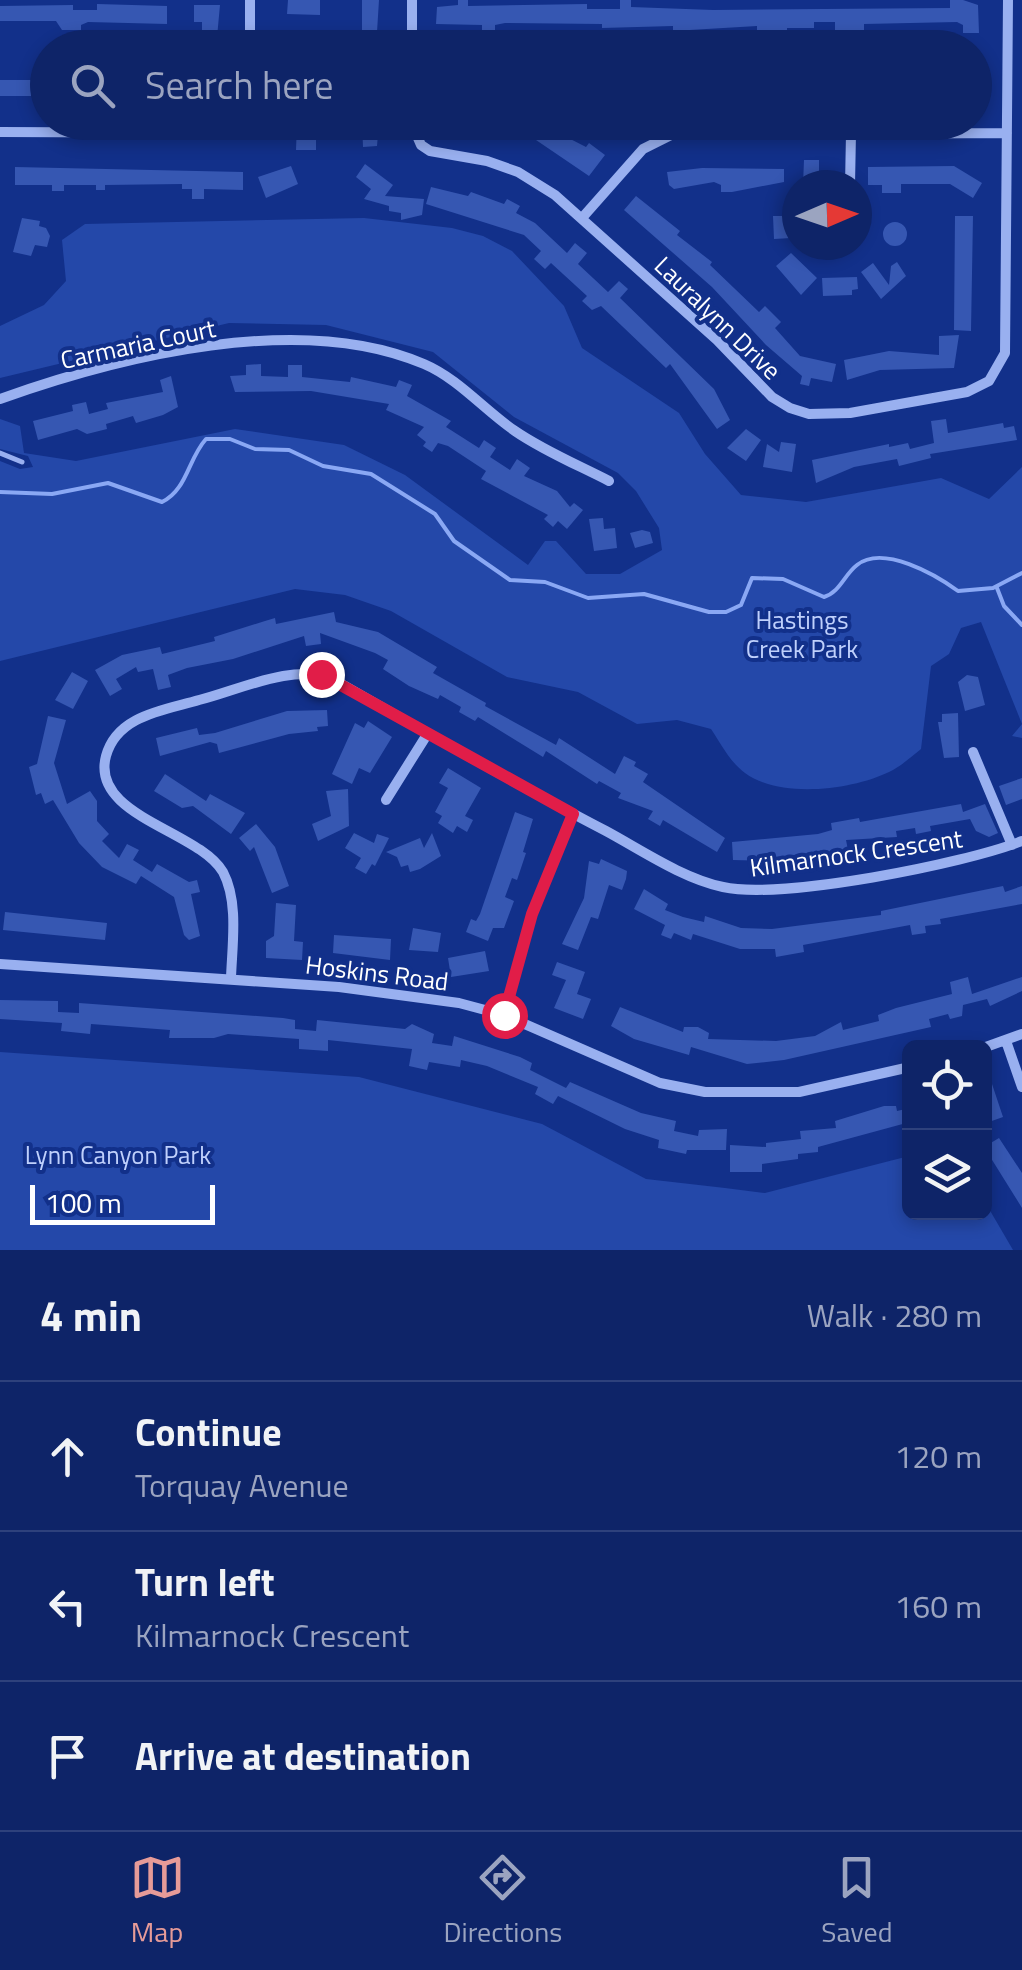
<!DOCTYPE html>
<html lang="en">
<head>
<meta charset="utf-8">
<style>
  :root { --surface:#0e2468; --page:#1c3071; --text:#f1f3f6; --muted:#9ba4c0; --line:#2e417c; --accent:#e69b98 }
  body { margin:0; font-family:"Titillium Web",sans-serif; background:var(--page); color:var(--text) }
  .controls { position:absolute; right:30px; bottom:30px; display:grid; overflow:hidden; border-radius:15px; box-shadow:0 5px 15px #0003 }
  .controls button { width:90px; height:90px; display:grid; place-items:center; padding:0; border:0; border-bottom:2px solid var(--line); background:var(--surface); color:var(--text); font:50px sans-serif }
  .compass { position:absolute; left:782px; top:170px; width:90px; height:90px; border-radius:50%; background:var(--surface); box-shadow:0 5px 15px #0003; rotate:88deg }
  .scale { position:absolute; left:30px; bottom:25px; width:185px; box-sizing:border-box; padding-left:10px; border:5px solid #fff; border-top:0; font-size:28px; line-height:35px; white-space:nowrap; color:#fff; -webkit-text-stroke:8px #12308a; paint-order:stroke }
  .stop { position:absolute; width:30px; height:30px; margin:-22px; border:8px solid #e11d48; border-radius:50%; background:#fff }
  .stop.end { background:#e11d48; border-color:#fff; box-shadow:0 2px 10px #0008 }
  .list { margin:0; padding:0; list-style:none }
  h2 { display:flex; justify-content:space-between; align-items:center; height:130px; margin:0; padding:0 40px; font-size:42px }
  h2 small { font-size:32px; font-weight:400; color:var(--muted) }
  .list li { display:grid; grid-template-columns:65px 1fr auto; gap:30px; align-items:center; box-sizing:border-box; height:150px; padding:0 40px; border-top:2px solid var(--line) }
  .list b { display:block; font-size:38px; white-space:nowrap }
  .list p { margin:0; font-size:32px; white-space:nowrap; color:var(--muted) }
  .list em { font-size:32px; font-style:normal; color:var(--muted) }
  .icon { flex:none; width:55px; height:55px; fill:none; stroke:currentColor; stroke-width:2; stroke-linecap:round; stroke-linejoin:round }
  .map { position:relative; flex:none; width:1022px; height:1250px; overflow:hidden }
  .search { position:absolute; background:var(--surface); box-shadow:0 5px 15px #0003; left:30px; right:30px; top:30px; height:110px; display:flex; align-items:center; gap:25px; box-sizing:border-box; padding:0 35px; border-radius:55px; color:var(--muted); font-size:38px }
  .sheet { height:580px; background:var(--surface) }
  nav { display:flex; justify-content:space-around; align-items:center; box-sizing:border-box; height:140px; border-top:2px solid var(--line); background:var(--surface); font-size:28px; color:var(--muted) }
  nav a { display:grid; justify-items:center; gap:5px }
  nav .on { color:var(--accent) }
  .map>svg:first-child { display:block }
  .green { fill:#2448a9 }
  .lines { fill:none; stroke-linecap:round; stroke-linejoin:round }
  .stream { stroke:#8aa8f4; stroke-width:4 }
  .building { fill:#3657b2 }
  .lane { stroke:#99b0f0; stroke-width:5 }
  .street { stroke:#99b0f0; stroke-width:10 }
  .route { stroke:#e11d48; stroke-width:12 }
  .labels { text-anchor:middle; dominant-baseline:central; stroke-width:8; stroke-linejoin:round; paint-order:stroke }
  .street-label { font-size:25px; fill:#fff; stroke:#12308a }
  .park-label { font-size:25px; fill:#bfd0fc; stroke:#12308a }
</style>
</head>
<body>
<div class="map">
<svg width="1022" height="1250" viewBox="0 0 1022 1250">
  <rect width="100%" height="100%" fill="#12308a"/>
  <path class="green" d="M364 218 452 228 483 236 512 251 564 306 582 348 679 413 705 454 741 495 806 502 941 478 989 499 1022 467V738L1012 736 1022 724 981 622 961 628 949 654 931 666 921 749C911 757 900 767 889 772 852 790 780 799 745 773 730 762 721 744 711 729L677 720 637 724 578 692 507 677 391 611 345 595 295 589 0 661V461L20 469 33 467 28 456 0 449V419L20 426 24 453 76 461 235 429 344 445 405 475 528 565 545 541H556L586 574H620L662 550 659 528 636 491 618 473 514 417 433 352 326 325 229 323 0 378V326L44 305 66 281 62 240 85 224Z
    M0 1052 359 1077 542 1124 646 1179 725 1188 765 1193 909 1156 910 1212H984L985 1202 1013 1250H0Z"/>
  <g class="lines">
    <path class="stream" d="M0 492 52 494 108 483 162 502C187 490 188 459 206 439H230L255 449 289 450 323 466 371 474 435 514 454 541 510 580 545 582 588 598 644 594 709 612H726L741 605 752 578 783 579 824 597C840 592 844 575 857 565 883 544 936 575 958 591L993 588 1022 573
      M997 588 1004 606 1022 625"/>
  </g>
  <path class="building" d="M288 0H320V15L287 14Z
    M362 0H379L376 48H362Z
    M458 0H468V6L587 4V9H620V0H631V7L713 10 950 8V0H963L978 5 979 33H963V25L957 22 864 24V32H835V22H814V28H787V33L757 34V26L673 31V26L602 28V24L505 23 495 25V32L482 33V25L436 24 437 7 458 5Z
    M97 4 167 6V24L88 22 81 25V30H62L56 21H0V6L73 5V10H97Z
    M194 5H220L216 48H202V22H194Z
    M35 74H48V96H0V80H35Z
    M297 122H316V150H296Z
    M362 122H379L377 146 363 147Z
    M486 122H547L545 126 586 147 589 143 605 155 589 176 536 140Z
    M804 160H819V185H803Z
    M365 164 393 185 385 196 424 199 422 215 401 220V213L389 211V206L364 199 371 189 356 177Z
    M291 166 298 184 266 198 258 177Z
    M954 166 982 183 973 198 950 184H901V193H882V185H868V167Z
    M15 167 243 172V190L204 189V199H192V189H182V184L105 185V190H96V185H64V191H52V185H15Z
    M702 168 784 169V182L732 192H721V185L714 182 674 189 669 185 667 172Z
    M431 187 468 196 471 192 504 204 507 199 520 206 516 213 535 223 567 253 575 243 587 253 578 264 608 292 619 281 628 289 620 298 714 389 730 420 717 429 670 364 666 368 601 306 592 310 582 301 587 296 551 263 545 269 534 259 541 251 524 235 426 204Z
    M636 196 680 231 677 235 712 262 710 265 759 312 765 306 781 322 775 328 800 356 836 364 832 382 811 378 809 386 800 384 802 376 766 345 712 287 624 210Z
    M773 216H791V238L774 239Z
    M955 216H973L971 331 954 330Z
    M22 218 40 221 39 226 46 228 50 236 47 247 35 245 31 256 13 252Z
    M883 234a12 12 0 1 1 24 0a12 12 0 1 1-24 0Z
    M791 253 817 278 801 295 776 266Z
    M897 262 906 276 881 299 861 272 873 263 889 285 891 266Z
    M857 277 858 289 852 290V295L823 296 822 278Z
    M959 335 954 368 880 370 847 380 844 360 889 351 939 355V336Z
    M261 364V376L288 377V365H302V377L350 382 351 377 396 387 399 380 412 385 407 396 451 421 446 427 479 448 484 440 496 448 490 457 510 470 517 459 530 468 524 476 557 491 570 507 574 503 583 510 567 529 558 521 553 527 544 519 548 515 481 479 486 471 448 446 438 443 432 452 423 446 426 442 417 435 424 427 386 410 389 404 311 391 235 392 230 376 246 375V365Z
    M171 376 178 407 163 415 136 423 133 416 106 424 107 429 87 434 77 429 38 440 33 421 73 411 72 405 86 402 89 414 108 409 106 403 163 392 160 380Z
    M946 419 948 433 1003 423 1004 428 1014 426 1017 440 930 454 931 458 899 466 897 459 854 467 816 483 812 460 889 444V447L908 443 910 449 934 443 931 421Z
    M746 429 761 440 746 461 727 448Z
    M781 442 796 444 792 472 763 467 767 444 779 452Z
    M603 518 604 529 615 528 617 548 594 551 589 519Z
    M642 530 650 532 653 543 635 548 630 533Z
    M334 612 336 622 378 632 437 667 433 673 486 703 485 706 556 745 559 738 615 774 624 756 636 762 634 766 648 774 643 782 725 838 717 852 663 820 660 826 648 819 653 811 618 798 621 793 599 781 597 784 546 751 543 757 478 717 475 721 459 712 461 707 440 695 438 699 409 686 383 669 388 660 375 653 320 633 321 644 306 646 304 636 233 659 187 668 168 675 171 687 158 690 153 669 138 672 136 667 116 679 122 689 110 696 95 670 122 655 160 647 162 654 215 641 214 637 265 621 275 618 276 624Z
    M72 672 88 681 73 709 55 700Z
    M967 675 978 677 985 705 965 711 958 682Z
    M327 710 328 726 317 727 318 731 289 734 219 753 217 744 210 742 160 756 156 738 197 728 199 735 215 733 287 711Z
    M958 713 959 757 944 758 938 722H942V714Z
    M48 716 66 720 54 763 67 804 90 791 97 801V821L109 834 102 841 119 858 127 844 139 850 133 860 152 872 157 864 189 882 197 880 200 892 191 894 200 936 189 940 184 935 174 897 141 876 136 884 102 867 79 843 53 800 45 804 41 793 36 795 29 767 37 764Z
    M368 721 392 737 370 773 359 768 352 784 332 774 355 723 364 728Z
    M448 768 481 788 465 816 473 820 467 832 457 826 453 833 438 823 442 816 435 812 448 788 439 783Z
    M165 774 206 801 210 794 245 813 231 834 193 806 182 808 154 791Z
    M1022 778V799L1006 805 999 786Z
    M348 789 349 826 318 841 312 824 331 816 326 791Z
    M961 804 963 812 985 804 998 833 989 837 976 831 970 819 930 826 931 831 916 834 915 828 896 831 897 837 846 840 848 850 772 861 733 860 732 842 818 834 832 830 831 823 859 818 860 822Z
    M515 812 533 819 523 852 526 853 517 880 512 878 505 897 514 901 504 928H493L488 941 466 932 471 919 476 921 480 914Z
    M256 824 275 847 289 886 272 893 254 847 250 851 239 838Z
    M354 833 374 843 377 834 389 838 375 866 372 864 366 874 355 868 361 858 345 848Z
    M432 833 441 856 420 869 410 872 408 865 401 867 397 857 386 852 420 838 424 848Z
    M601 859 627 871 626 879 622 890 609 885 598 919 591 917 578 950 562 944 584 898 589 861 599 864Z
    M1003 886 1005 892 1022 886V904L940 919 941 924 925 926 926 933 912 935 910 925 803 945 804 952 776 957 775 949H740L693 934 691 940 674 933 671 939 661 935 665 925 634 909 644 889 668 904 665 910 683 917 704 922 705 916 741 928 772 929 881 915V911Z
    M276 903 296 905 294 941 303 942 302 960 266 958V941L274 936Z
    M5 912 107 923 105 940 3 930Z
    M413 928 441 933 438 952 409 950Z
    M334 935 391 939 390 960 333 953Z
    M485 951 489 971 451 977 448 958Z
    M557 962 585 972 577 994 591 999 583 1019 554 1008 566 980 552 975Z
    M968 977 972 994 1022 977V991L990 1006 987 999 963 1005 962 1016 950 1019 948 1014 929 1019 931 1027 784 1060 747 1064 691 1047 689 1055 634 1039 611 1026 620 1007 683 1032 684 1027H698L709 1033 708 1039 776 1041 815 1036 841 1022 843 1030 879 1021 878 1015 896 1008 952 994 950 982Z
    M0 1000 58 1001V1012L79 1013V1003L283 1018 295 1020V1029L316 1031 317 1020 405 1029 412 1024 434 1034 432 1043 452 1046 454 1036 520 1057 532 1063 530 1070 566 1088 570 1082 641 1113 676 1121 674 1131 698 1136 699 1130 727 1129 726 1150H687L686 1154 658 1148 659 1140 625 1129 558 1096 553 1104 535 1094 538 1087 487 1066 461 1060 460 1067 429 1062 427 1070 409 1066 412 1049 328 1040V1051L299 1049V1039L228 1034 214 1038H169L170 1030 91 1024 90 1034 61 1031 62 1023 0 1019Z
    M992 1084 1003 1117 989 1122 984 1086Z
    M884 1106H896L897 1111 910 1108V1122L818 1147V1152L798 1154V1159L762 1164V1172H730V1145L766 1147V1143L801 1139 800 1131 836 1128 835 1121Z
    M999 1138 1022 1173V1208L984 1147Z"/>
  <g class="lines">
    <path class="lane" d="M0 453 22 462"/>
    <path class="street" d="M250 0V48
      M412 48V0
      M411 122 421 145 430 151 487 161 518 172 555 195 717 340 772 397 790 408 809 414 850 413 967 392 989 381 1005 353 1008 0
      M0 132 227 133 237 132 246 122
      M850 185 851 133
      M582 218 643 149 671 135 1007 133
      M0 399C120 356 301 311 424 364 459 379 484 410 515 431 544 451 578 465 609 481
      M973 752 1012 845
      M386 800 428 733
      M0 964 339 987 459 1003 504 1015 660 1083 705 1092H799L910 1067
      M231 978C232 946 239 902 223 872 198 830 90 816 106 756 117 715 165 710 199 700 239 690 293 663 333 679 423 731 514 783 606 831 643 851 682 878 723 887 781 900 964 864 1022 841
      M504 1015 532 914 573 814
      M1006 1041 1022 1087
      M983 1048 1022 1034"/>
  </g>
  <g class="lines">
    <path class="route" d="M321 674 573 814 532 914 504 1015"/>
  </g>
  <g class="labels">
    <g class="street-label">
      <text transform="translate(718 318) rotate(44)">Lauralynn Drive</text>
      <text transform="translate(138 344) rotate(-12)">Carmaria Court</text>
      <text transform="translate(856 853) rotate(-8)">Kilmarnock Crescent</text>
      <text transform="translate(377 973) rotate(7)">Hoskins Road</text>
    </g>
    <g class="park-label">
      <text x="802" y="620">Hastings<tspan x="802" dy="29">Creek Park</tspan></text>
      <text x="118" y="1155">Lynn Canyon Park</text>
    </g>
  </g>
</svg>
<div class="controls">
<button><svg class="icon" aria-label="locate" viewBox="0 0 24 24"><circle cx="12" cy="12" r="6"/><path d="M12 2v4M12 18v4M2 12h4M18 12h4"/></svg></button>
<button><svg class="icon" aria-label="layers" viewBox="0 0 24 24"><path d="M12 4l9 5-9 5-9-5zM3 14l9 5 9-5"/></svg></button>
</div>
<svg class="compass" viewBox="-18 -18 36 36"><path d="M0-13l5 13h-10z" fill="#e53935"/><path d="M0 13l5-13h-10z" fill="#9ba4c0"/></svg>
<div class="scale">100 m</div>
<div class="stop" style="left:504px;top:1015px"></div>
<div class="stop end" style="left:321px;top:674px"></div>
<div class="search"><svg class="icon" aria-label="search" viewBox="0 0 24 24"><circle cx="10" cy="10" r="6"/><path d="M15 15l6 6"/></svg>Search here</div>
</div>
<section class="sheet">
<h2>4 min<small>Walk · 280 m</small></h2>
<ul class="list">
<li><svg class="icon" aria-label="ahead" viewBox="0 0 24 24"><path d="M12 20V5M6 11l6-6 6 6"/></svg><div><b>Continue</b><p>Torquay Avenue</p></div><em>120 m</em></li>
<li><svg class="icon" aria-label="left" viewBox="0 0 24 24"><path d="M17 20v-9H6M10 6l-5 5 5 5"/></svg><div><b>Turn left</b><p>Kilmarnock Crescent</p></div><em>160 m</em></li>
<li><svg class="icon" aria-label="arrive" viewBox="0 0 24 24"><path d="M6 21V4h12l-3 4 3 4H6"/></svg><div><b>Arrive at destination</b></div></li>
</ul>
</section>
<nav>
<a class="on"><svg class="icon" aria-label="map" viewBox="0 0 24 24"><path d="M3 6l6-2 6 2 6-2v14l-6 2-6-2-6 2zM9 4v14M15 6v14"/></svg>Map</a>
<a><svg class="icon" aria-label="directions" viewBox="0 0 24 24"><path d="M12 3l9 9-9 9-9-9zM9 14v-3h6M13 9l2 2-2 2"/></svg>Directions</a>
<a><svg class="icon" aria-label="saved" viewBox="0 0 24 24"><path d="M7 4h10v16l-5-4-5 4z"/></svg>Saved</a>
</nav>
</body>
</html>
